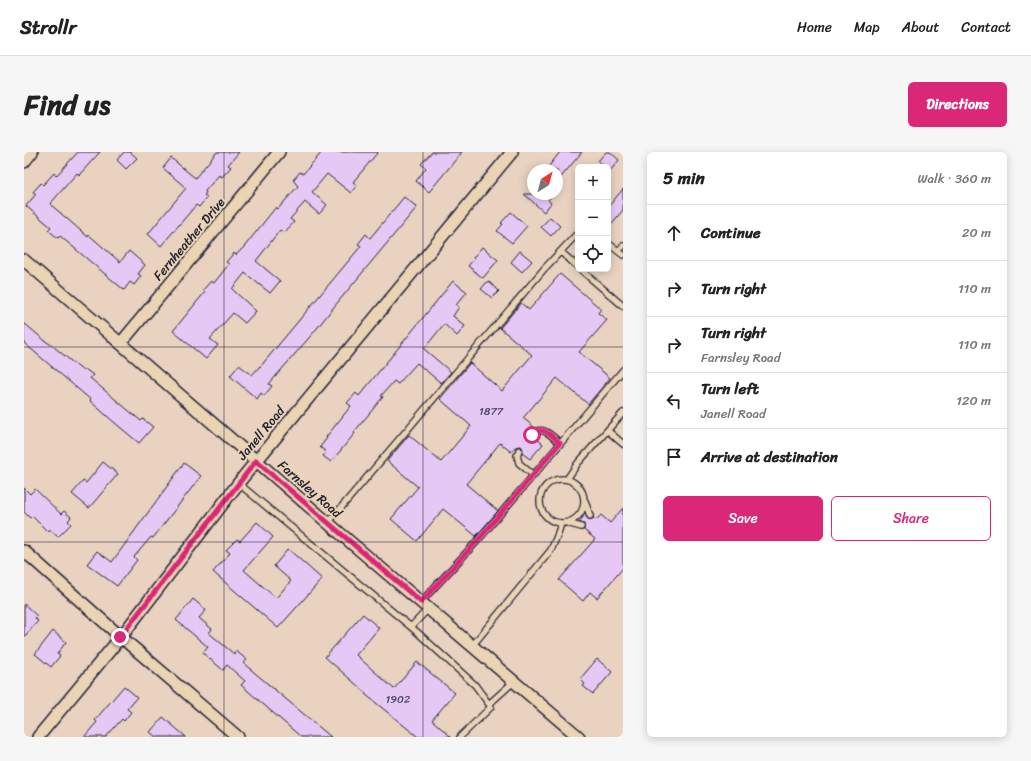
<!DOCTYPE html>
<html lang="en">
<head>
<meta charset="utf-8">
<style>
  :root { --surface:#fff; --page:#f6f6f6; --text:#222; --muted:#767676; --line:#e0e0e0; --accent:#db2777 }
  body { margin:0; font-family:Sriracha,sans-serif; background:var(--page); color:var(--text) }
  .controls { position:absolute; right:12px; top:12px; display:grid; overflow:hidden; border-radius:6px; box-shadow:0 2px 10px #0003 }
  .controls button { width:36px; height:36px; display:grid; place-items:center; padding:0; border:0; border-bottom:1px solid var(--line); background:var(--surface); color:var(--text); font:20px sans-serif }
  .compass { position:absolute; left:503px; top:12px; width:36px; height:36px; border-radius:50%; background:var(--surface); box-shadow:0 2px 10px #0003; rotate:36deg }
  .stop { position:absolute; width:12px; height:12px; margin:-9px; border:3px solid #db2777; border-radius:50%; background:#fff }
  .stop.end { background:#db2777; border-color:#fff; box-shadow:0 1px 4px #0008 }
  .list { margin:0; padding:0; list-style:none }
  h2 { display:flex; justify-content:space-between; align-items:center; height:52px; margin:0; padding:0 16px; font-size:17px }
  h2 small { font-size:13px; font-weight:400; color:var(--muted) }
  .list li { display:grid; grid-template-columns:26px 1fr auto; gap:12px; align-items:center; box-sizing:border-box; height:56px; padding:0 16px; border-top:1px solid var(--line) }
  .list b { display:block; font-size:15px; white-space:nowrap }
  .list p { margin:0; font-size:13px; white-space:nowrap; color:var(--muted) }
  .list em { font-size:13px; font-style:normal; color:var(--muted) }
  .actions { display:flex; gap:8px; padding:12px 16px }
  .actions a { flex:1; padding:9px 0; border:1px solid var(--accent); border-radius:6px; text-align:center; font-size:14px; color:var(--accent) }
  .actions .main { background:var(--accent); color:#fff }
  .icon { flex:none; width:22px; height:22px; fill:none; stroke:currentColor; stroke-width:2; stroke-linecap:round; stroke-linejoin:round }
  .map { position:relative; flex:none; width:599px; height:585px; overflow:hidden; border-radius:6px }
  header { display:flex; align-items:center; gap:24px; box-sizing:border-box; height:56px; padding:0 20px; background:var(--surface); border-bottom:1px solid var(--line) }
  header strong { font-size:19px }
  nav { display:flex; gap:22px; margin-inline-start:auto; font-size:14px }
  .intro { display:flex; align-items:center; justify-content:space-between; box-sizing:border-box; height:96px; padding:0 24px }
  h1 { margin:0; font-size:28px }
  .button { padding:10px 18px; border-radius:6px; background:var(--accent); color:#fff; font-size:14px; font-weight:700 }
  main { display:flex; gap:24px; padding:0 24px }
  aside { flex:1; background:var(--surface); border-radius:6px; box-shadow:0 2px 10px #0003 }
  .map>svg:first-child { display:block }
  .building { fill:#e6c8f5; stroke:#22223b }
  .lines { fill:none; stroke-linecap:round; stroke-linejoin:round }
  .lane-casing { stroke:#22223b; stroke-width:8 }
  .street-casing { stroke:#22223b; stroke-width:14 }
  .lane { stroke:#ead4b3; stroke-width:5.5 }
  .street { stroke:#ead4b3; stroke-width:11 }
  .route { stroke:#db2777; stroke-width:5 }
  .grid { fill:none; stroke:#22223b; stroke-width:1; stroke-opacity:0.55 }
  .labels { text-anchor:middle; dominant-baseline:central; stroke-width:4; stroke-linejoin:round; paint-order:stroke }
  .number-label { font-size:11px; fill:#534c6a }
  .street-label { font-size:13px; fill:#22223b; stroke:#ead4b3 }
</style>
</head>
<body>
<header>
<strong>Strollr</strong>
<nav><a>Home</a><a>Map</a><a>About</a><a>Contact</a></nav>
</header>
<div class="intro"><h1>Find us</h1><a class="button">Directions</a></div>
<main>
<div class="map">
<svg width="599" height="585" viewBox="0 0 599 585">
  <rect width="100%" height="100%" fill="#e9d2c0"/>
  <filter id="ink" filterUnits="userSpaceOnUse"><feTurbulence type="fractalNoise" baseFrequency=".025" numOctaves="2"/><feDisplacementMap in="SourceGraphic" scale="8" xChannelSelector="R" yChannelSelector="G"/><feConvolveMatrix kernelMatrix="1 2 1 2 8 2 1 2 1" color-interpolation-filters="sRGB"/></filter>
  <g filter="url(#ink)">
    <path class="building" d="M54 0H76L55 23 53 21 26 52 64 85 65 83 96 110 105 99 121 113 114 122 117 124 110 133 106 130 100 138 36 84 34 86 24 78 27 75 2 54 12 42 9 40 17 31 19 33 30 21 32 24Z
      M100 0H106L113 6 102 17 93 8Z
      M193 0H215L204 13 207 15 198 25 195 23 181 39 182 41 180 43 183 45 175 55 172 53 137 94 124 82 162 36 139 16 147 6 171 26Z
      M298 0H354L329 30 333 33 327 41 303 22 288 40 303 53 295 62 281 50 266 67 270 70 260 81 256 78 232 109 256 129 246 141 221 121 208 137 232 159 221 171 209 161 186 187 194 193 182 207 149 179 181 140 179 138 187 129 190 131 205 112 202 110 210 101 212 103 220 95 252 55 254 57 274 34 269 28 276 20 279 22Z
      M408 0H438L405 40 392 29 402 16 397 12Z
      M536 0H558L533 30V18H522Z
      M582 0H586L595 8 586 19 584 15H581L574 9Z
      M599 37V58L584 76V55Z
      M500 42H529L524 48 527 51 520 60Z
      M380 45 393 55 309 156 290 180 245 232 248 234 240 244 237 241 233 247 206 224 215 213 228 223 236 214V215L337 94 334 92 342 82 346 86Z
      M487 60 503 74 488 91 473 79 479 72 477 71Z
      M526 65 536 74 527 84 517 75Z
      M458 95 474 108 459 126 444 114 450 107 449 106Z
      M496 99 508 109 498 120 487 110Z
      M536 122 577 157 574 161 583 168 555 200 586 226 564 252 533 226 499 266 509 274 504 279 505 285 508 287 512 286 519 292 506 307 498 301 499 297 497 294 491 295 487 300 476 291 442 332 474 359 452 384 419 357 393 389 367 367 394 335 363 309 385 283 417 310 447 274 416 247 446 211 478 239 508 203 476 176 497 151 505 158Z
      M429 129 443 140 432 153 435 155 429 164 441 174 433 184 420 172 400 197 427 220 417 231 393 211 374 232 370 229 357 244 359 245 330 280 331 281 307 310 299 304 302 300 296 295 303 286 302 285 327 254 323 251 332 241 335 244Z
      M464 129 475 139 468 146 457 137Z
      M0 171 20 188 30 195 59 219 61 217 69 223 66 226 117 269 119 267 129 275 115 291 91 271 66 249 67 248 0 191Z
      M79 310 94 322 65 356 48 342 59 329 62 331Z
      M160 311 177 324 129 386 127 385 110 405 113 408 93 434 63 412 73 399 88 410Z
      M0 336 6 342 11 337 37 362 40 359 47 365 44 369 47 372 34 385 25 377 23 379 8 364 6 366 0 360Z
      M599 356V416L573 446 566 440 559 449 535 428 571 387 560 378V372L555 370 561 363 564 367 567 368 569 366 572 368 577 363 586 371Z
      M233 370 249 385 220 418 252 446 267 429 250 414 264 397 298 427 254 476 189 420 206 401 202 398 213 387 216 389Z
      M169 447 182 458 175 466 188 477 185 481 210 502 212 499 223 508 219 511 307 585H277L217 533 221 529 203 513 199 518 179 501 184 495 152 468Z
      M0 452 13 464 11 466 14 469 0 485Z
      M339 462 355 476 332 503 370 537 393 510 431 541 408 568 427 585H394L341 542 342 541 301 505Z
      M29 479 42 490 33 502 36 504 27 515 11 502Z
      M573 507 588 520 569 542 559 534 561 532 556 527Z
      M100 534 113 545 103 557 107 560 100 569 98 567 82 585H60L73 570 71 568Z
      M139 565 162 585H132L126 580Z"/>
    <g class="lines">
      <defs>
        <path id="lane" d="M584 91 599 103
          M594 99 599 94
          M537 100 554 115
          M556 117 599 154
          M584 279 599 292
          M508 283C518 272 528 284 536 291
          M495 298 493 303 495 311 509 323
          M516 349a22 22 0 1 1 44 0a22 22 0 1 1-44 0Z
          M543 327 554 311 599 261
          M214 331 393 480 451 533 467 555 436 585
          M561 349 566 364
          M304 371 520 117 552 83H554
          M543 371 557 375
          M397 450 455 387 599 218
          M387 475 404 457
          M448 494 527 398 533 384 537 372
          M465 552 485 534 489 529"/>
        <path id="street" d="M0 10 8 0
          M0 108 325 389 555 585
          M97 191 255 0
          M0 399 97 485 214 585
          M14 585 97 485 220 324 488 0"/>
      </defs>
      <use href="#lane" class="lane-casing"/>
      <use href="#street" class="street-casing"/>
      <use href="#lane" class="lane"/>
      <use href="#street" class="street"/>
    </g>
  </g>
  <g class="lines" filter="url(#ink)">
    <path class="route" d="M96 485 232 309 397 450 455 387 536 291C528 284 518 272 508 283"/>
  </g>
  <path class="grid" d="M200 0V585M399 0V585M0 195H599M0 390H599"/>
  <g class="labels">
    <g class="number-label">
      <text x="467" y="259">1877</text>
      <text x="374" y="547">1902</text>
    </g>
    <g class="street-label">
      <text transform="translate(165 87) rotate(-50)">Fernheather Drive</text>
      <text transform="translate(237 281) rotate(-50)">Janell Road</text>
      <text transform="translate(286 337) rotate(41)">Farnsley Road</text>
    </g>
  </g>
</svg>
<div class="controls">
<button>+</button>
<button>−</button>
<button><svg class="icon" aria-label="locate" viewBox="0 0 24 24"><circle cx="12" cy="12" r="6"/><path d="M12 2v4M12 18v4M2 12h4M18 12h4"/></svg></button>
</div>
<svg class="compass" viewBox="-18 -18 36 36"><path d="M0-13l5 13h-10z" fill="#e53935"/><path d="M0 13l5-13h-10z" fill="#767676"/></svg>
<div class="stop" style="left:508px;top:283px"></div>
<div class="stop end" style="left:96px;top:485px"></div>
</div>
<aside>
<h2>5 min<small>Walk · 360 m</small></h2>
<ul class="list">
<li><svg class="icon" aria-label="ahead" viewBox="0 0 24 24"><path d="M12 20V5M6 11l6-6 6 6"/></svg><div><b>Continue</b></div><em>20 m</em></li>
<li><svg class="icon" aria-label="right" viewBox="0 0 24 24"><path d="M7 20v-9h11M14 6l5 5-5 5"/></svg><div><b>Turn right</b></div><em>110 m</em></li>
<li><svg class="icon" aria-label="right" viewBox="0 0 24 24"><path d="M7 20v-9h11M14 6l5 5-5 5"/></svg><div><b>Turn right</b><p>Farnsley Road</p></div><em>110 m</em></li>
<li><svg class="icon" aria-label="left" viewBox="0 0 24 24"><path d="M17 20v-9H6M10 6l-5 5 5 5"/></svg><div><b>Turn left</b><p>Janell Road</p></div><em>120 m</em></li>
<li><svg class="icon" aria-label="arrive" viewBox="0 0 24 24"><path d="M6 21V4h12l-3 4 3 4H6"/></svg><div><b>Arrive at destination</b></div></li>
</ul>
<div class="actions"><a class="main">Save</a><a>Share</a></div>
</aside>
</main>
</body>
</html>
